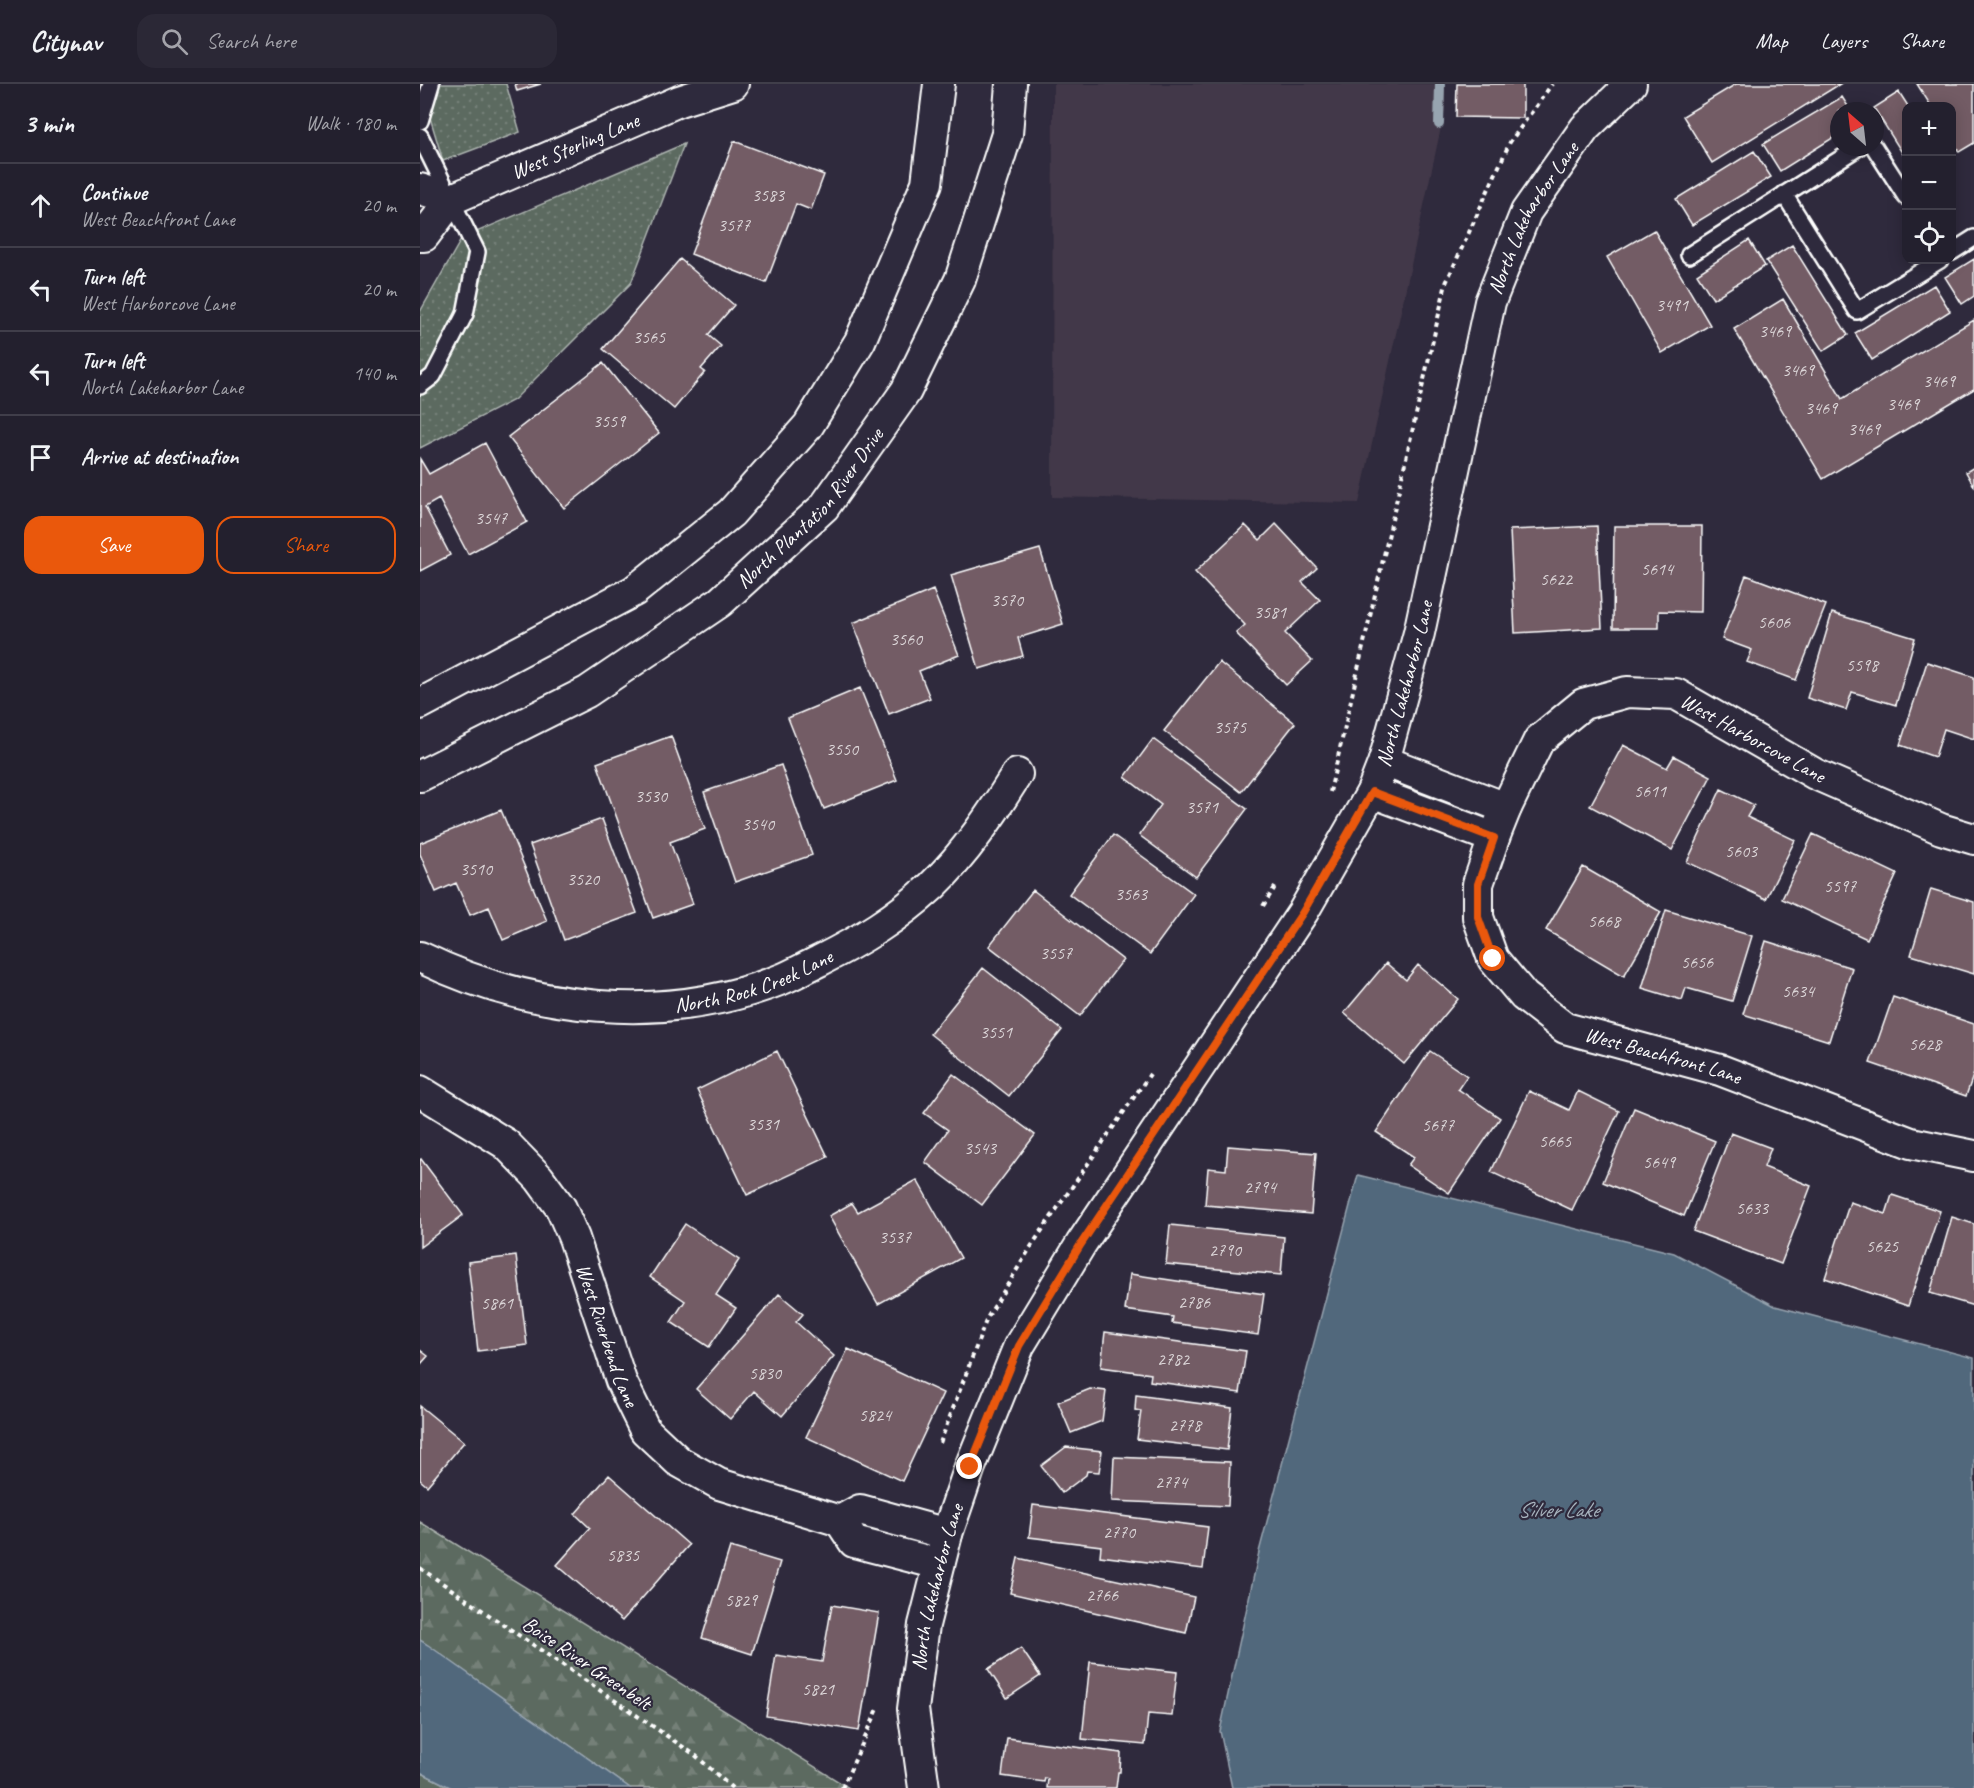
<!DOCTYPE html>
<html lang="en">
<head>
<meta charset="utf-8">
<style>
  :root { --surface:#23202e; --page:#2b2836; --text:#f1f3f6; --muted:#a3a3aa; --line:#403e4a; --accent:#ea580c }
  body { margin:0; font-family:Caveat,sans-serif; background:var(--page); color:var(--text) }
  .controls { position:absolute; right:18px; top:18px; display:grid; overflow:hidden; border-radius:12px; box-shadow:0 3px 15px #0003 }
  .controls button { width:54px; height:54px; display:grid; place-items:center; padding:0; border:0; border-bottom:2px solid var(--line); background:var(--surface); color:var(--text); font:30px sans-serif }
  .compass { position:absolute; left:1410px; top:18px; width:54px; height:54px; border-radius:50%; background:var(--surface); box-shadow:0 3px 15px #0003; rotate:332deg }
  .stop { position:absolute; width:18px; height:18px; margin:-14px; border:4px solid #ea580c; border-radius:50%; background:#fff }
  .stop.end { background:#ea580c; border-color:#fff; box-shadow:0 2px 6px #0008 }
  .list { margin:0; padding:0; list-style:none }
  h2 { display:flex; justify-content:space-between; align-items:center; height:78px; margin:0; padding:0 24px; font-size:26px }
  h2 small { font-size:20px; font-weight:400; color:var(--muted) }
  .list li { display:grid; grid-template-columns:39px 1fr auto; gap:18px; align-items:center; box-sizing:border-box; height:84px; padding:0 24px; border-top:2px solid var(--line) }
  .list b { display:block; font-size:22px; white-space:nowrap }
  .list p { margin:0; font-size:20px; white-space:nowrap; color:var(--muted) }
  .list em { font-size:20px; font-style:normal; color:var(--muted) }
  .actions { display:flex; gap:12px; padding:18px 24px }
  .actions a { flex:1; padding:14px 0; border:2px solid var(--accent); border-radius:18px; text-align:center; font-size:21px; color:var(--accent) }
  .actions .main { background:var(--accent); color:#fff }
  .icon { flex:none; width:33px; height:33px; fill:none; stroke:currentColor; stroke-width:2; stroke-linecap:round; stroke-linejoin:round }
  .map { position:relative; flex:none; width:1554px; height:1704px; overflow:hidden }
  header { display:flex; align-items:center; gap:36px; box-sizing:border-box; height:84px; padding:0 30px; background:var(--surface); border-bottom:2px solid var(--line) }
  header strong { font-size:28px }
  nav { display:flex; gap:33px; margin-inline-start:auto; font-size:21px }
  .search { width:420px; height:54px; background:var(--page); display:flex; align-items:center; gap:15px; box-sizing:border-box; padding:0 21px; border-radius:18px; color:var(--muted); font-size:22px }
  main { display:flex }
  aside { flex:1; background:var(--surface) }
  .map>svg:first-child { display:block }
  .built { fill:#433949 }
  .grass { fill:url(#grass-dots); stroke:#adb4b0; stroke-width:1.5 }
  .forest { fill:url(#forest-firs); stroke:#adb4b0; stroke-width:1.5 }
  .water { fill:#51687c; stroke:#97a4b0; stroke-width:1.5 }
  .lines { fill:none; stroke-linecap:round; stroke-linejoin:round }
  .stream { stroke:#97a4b0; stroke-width:10 }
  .building { fill:#735b65; stroke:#fff; stroke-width:1.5 }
  .service-casing { stroke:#fff; stroke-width:20 }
  .minor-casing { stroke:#fff; stroke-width:34 }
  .path { stroke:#fff; stroke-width:4; stroke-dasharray:4.5 4.5; stroke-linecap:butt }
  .service { stroke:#2f2a3d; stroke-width:15 }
  .minor { stroke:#2f2a3d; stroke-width:30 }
  .route { stroke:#ea580c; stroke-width:8 }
  .labels { text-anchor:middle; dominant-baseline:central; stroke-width:4.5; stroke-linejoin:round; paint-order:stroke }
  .number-label { font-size:18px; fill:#dcd6d8 }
  .street-label { font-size:21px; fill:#fff; stroke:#2f2a3d }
  .water-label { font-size:22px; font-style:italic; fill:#a8b4be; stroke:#2f2a3d }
</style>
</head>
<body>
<header>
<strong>Citynav</strong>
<div class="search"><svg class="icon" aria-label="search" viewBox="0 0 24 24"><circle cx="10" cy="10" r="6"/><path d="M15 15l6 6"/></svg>Search here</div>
<nav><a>Map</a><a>Layers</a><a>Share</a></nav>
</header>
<main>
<aside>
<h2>3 min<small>Walk · 180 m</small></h2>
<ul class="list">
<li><svg class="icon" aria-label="ahead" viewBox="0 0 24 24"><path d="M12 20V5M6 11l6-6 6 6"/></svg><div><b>Continue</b><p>West Beachfront Lane</p></div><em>20 m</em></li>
<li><svg class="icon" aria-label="left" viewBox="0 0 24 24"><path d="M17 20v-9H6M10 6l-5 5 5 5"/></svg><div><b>Turn left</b><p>West Harborcove Lane</p></div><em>20 m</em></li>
<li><svg class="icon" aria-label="left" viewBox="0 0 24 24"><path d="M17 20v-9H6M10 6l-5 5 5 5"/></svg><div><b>Turn left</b><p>North Lakeharbor Lane</p></div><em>140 m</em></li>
<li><svg class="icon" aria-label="arrive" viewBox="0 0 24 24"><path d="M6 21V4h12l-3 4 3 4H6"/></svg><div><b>Arrive at destination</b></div></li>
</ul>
<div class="actions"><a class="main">Save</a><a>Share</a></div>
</aside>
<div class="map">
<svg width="1554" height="1704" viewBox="0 0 1554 1704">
  <defs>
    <pattern id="grass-dots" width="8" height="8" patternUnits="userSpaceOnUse" patternTransform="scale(1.5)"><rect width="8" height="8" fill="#5b6a60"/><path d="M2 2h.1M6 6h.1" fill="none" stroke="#748078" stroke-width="1.8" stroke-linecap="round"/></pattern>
    <pattern id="forest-firs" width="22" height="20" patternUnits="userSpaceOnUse" patternTransform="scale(1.5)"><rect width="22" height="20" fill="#5b6a60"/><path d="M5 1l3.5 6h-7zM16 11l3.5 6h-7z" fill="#748078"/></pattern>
  </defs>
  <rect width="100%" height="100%" fill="#2f2a3d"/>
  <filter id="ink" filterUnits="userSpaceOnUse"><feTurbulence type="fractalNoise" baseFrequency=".0167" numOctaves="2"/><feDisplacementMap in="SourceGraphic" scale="12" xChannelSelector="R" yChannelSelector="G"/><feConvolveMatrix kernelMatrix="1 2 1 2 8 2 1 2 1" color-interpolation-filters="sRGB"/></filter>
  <g filter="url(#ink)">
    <path class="built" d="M633 0H1025V25L939 419 632 413Z"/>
    <path class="grass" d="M0 0H86L100 48 23 77Z
      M264 60 211 199 94 316 0 364V228L42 154Z"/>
    <path class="forest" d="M0 1438 429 1704H210L0 1556Z
      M0 1688 32 1704H0Z"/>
    <path class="water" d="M938 1091 1254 1169 1355 1222 1554 1274V1704H812L800 1647 839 1468Z
      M0 1556 8 1561 210 1704H32L0 1688Z"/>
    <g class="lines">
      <path class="stream" d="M1019 40 1020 0"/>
    </g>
    <path class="building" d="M95 0H121L97 7Z
      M1037 0H1103V34L1036 33Z
      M1316 0H1420L1292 79 1263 32Z
      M1497 0H1554V59L1539 68 1532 55V22H1511Z
      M1479 8 1488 22 1486 75 1454 24Z
      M1422 13 1431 27H1419V50L1360 87 1343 60Z
      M314 57 404 91 391 126 376 120 346 199 271 170Z
      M1334 67 1351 93 1272 141 1256 115Z
      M1234 146 1290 241 1242 269 1187 173Z
      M1329 156 1345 182 1293 215 1277 190Z
      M1372 161 1428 251 1403 267 1346 177Z
      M260 175 314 221 288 251 301 262 281 285 285 288 254 325 183 265Z
      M1554 175V212L1542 220 1525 193Z
      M1514 201 1530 227 1452 276 1435 249Z
      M1363 215 1422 315 1554 236V305L1403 395 1314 245Z
      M183 279 239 349 144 424 88 353Z
      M65 359 107 438 48 470 19 415 5 423 30 471 0 487V375L9 390Z
      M1554 383V402L1546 388Z
      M856 440 897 484 882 498 900 516 865 549 892 577 866 601 816 549 825 541 775 488 825 441 840 456Z
      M1177 442 1182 544 1095 549 1090 446Z
      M1194 442H1282L1281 528 1239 527V544H1193Z
      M620 465 643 540 598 554 603 572 559 585 531 491Z
      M1326 491 1406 521 1376 596 1327 578 1332 566 1302 555Z
      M513 506 539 571 499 587 510 614 469 630 433 539Z
      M1412 529 1495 554 1476 621 1432 608 1426 626 1387 614Z
      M799 578 875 639 821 708 744 647Z
      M1507 578 1554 593V655L1524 645 1515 673 1480 661Z
      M440 604 477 696 404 725 368 634Z
      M251 652 285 745 250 758 273 820 233 834 177 679Z
      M733 655 827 725 776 793 719 751 741 721 705 693Z
      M1203 661 1247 684 1254 672 1291 692 1252 766 1170 722Z
      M361 681 392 771 315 798 284 708Z
      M1301 705 1334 721 1327 733 1375 756 1346 815 1267 778Z
      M81 726 127 837 83 856 69 823 50 831 36 799 16 808 0 770V759Z
      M182 735 217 829 144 856 110 761Z
      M1393 750 1477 790 1447 855 1362 815Z
      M693 751 774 810 730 870 649 810Z
      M1163 783 1241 828 1204 892 1126 846Z
      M1511 805 1554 818V890L1491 871Z
      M613 806 703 876 660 932 569 862Z
      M1246 826 1332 852 1312 917 1266 904 1262 916 1222 904Z
      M1346 857 1432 884 1409 957 1323 930Z
      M966 879 986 896 998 881 1038 915 984 980 924 929Z
      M563 884 642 946 589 1012 510 950Z
      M1473 913 1554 940V989L1546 1012 1450 979Z
      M357 967 408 1073 327 1111 277 1006Z
      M1010 967 1047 992 1038 1005 1080 1034 1029 1109 988 1081 994 1073 956 1048Z
      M533 990 615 1051 562 1121 505 1078 528 1046 504 1029Z
      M1109 1007 1149 1026 1158 1007 1199 1027 1152 1126 1071 1088Z
      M1214 1024 1295 1057 1264 1132 1183 1098Z
      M1311 1049 1351 1064 1344 1083 1391 1102 1361 1180 1273 1147Z
      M808 1062 896 1069 891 1130 785 1121 788 1084 806 1086Z
      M1 1075 43 1131 0 1163V1076Z
      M497 1096 541 1174 458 1220 409 1132 432 1119 438 1128Z
      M1472 1111 1520 1127 1488 1222 1405 1194 1430 1118 1466 1130Z
      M1532 1133 1554 1140V1222L1510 1209Z
      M265 1140 319 1176 296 1211 316 1224 289 1263 251 1238 265 1217 230 1193Z
      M750 1141 864 1153 861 1191 746 1180Z
      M96 1172 107 1261 58 1267 48 1178Z
      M710 1190 844 1210 838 1251 752 1239 753 1233 705 1226Z
      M359 1210 383 1230 376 1238 414 1272 362 1332 334 1307 310 1335 276 1305Z
      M685 1248 826 1267 820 1309 730 1297 731 1290 681 1283Z
      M428 1265 523 1309 482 1397 386 1353Z
      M0 1266 8 1272 0 1281Z
      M670 1305 686 1307 682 1337 651 1349 638 1318Z
      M716 1311 812 1324 807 1366 717 1355 721 1327 715 1326Z
      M0 1322 44 1358 7 1402 0 1396Z
      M646 1363 682 1367 679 1388 667 1387 666 1391 642 1409 621 1382Z
      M694 1373 810 1378 808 1422 692 1417Z
      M189 1391 269 1461 202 1537 137 1481 170 1444 155 1430Z
      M613 1421 788 1443 783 1485 680 1472 681 1462 609 1453Z
      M310 1463 360 1478 332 1570 282 1554Z
      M598 1474 774 1513 766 1549 590 1509Z
      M412 1521 459 1529 439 1647 346 1632 356 1571 402 1578Z
      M601 1564 620 1592 587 1614 568 1585Z
      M670 1578 757 1588 752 1632 728 1630 725 1661 662 1655Z
      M587 1654 701 1669 700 1688H698L696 1704H627L628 1695 625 1694 624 1698 582 1692Z"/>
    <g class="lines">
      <defs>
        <path id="service" d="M0 37 11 0
          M0 52 57 168 45 230 13 292 0 302
          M1454 63 1486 113
          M1364 110 1437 227 1520 176
          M1532 168 1554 154
          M1269 171 1439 63"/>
        <g id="minor">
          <path d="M0 105 32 115 4 152H0"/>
          <path id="s1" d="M32 115 259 17 313 0"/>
          <path d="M0 620 214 507 311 429 388 342 440 257 507 99 519 0"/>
          <path d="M964 677 1086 724"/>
          <path id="s2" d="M0 692 167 608 300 518 404 423 486 307 540 196 587 50 591 0"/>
          <path d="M952 708 1074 754"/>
          <path id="s3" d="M1554 755 1521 745 1395 690 1256 610 1207 608 1163 620 1119 656 1086 724 1074 754 1058 800V833L1073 875 1104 912 1145 944 1300 986 1491 1059 1554 1072"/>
          <path id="s4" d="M0 873C111 927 245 942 362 895 374 890 386 883 399 877 441 856 477 834 512 802 546 769 572 730 597 690"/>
          <path id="s5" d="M0 1007 86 1060 119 1094 141 1124 154 1154 201 1297 225 1346 258 1377 299 1400 420 1437"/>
          <path d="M519 1480 434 1458 420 1437 440 1426 527 1450"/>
          <path id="s6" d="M504 1704 493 1625 504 1541 527 1450 550 1383 599 1262 661 1160 883 828 952 708 964 677 999 549 1070 218 1106 128 1165 44 1211 0"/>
        </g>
      </defs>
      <use href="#service" class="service-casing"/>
      <use href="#minor" class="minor-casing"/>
      <path class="path" d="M910 708 1026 199 1090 58 1132 0
        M843 822 857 800
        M520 1359 567 1234 614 1158 730 990
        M0 1484 275 1671 312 1704
        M422 1704 458 1625"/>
      <use href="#service" class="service"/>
      <use href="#minor" class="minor"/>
    </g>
  </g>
  <g class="lines" filter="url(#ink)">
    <path class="route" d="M550 1383 599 1262 661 1160 883 828 952 708 1074 754 1058 800V833L1073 875"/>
  </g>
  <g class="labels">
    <g class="number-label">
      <text x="348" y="111">3583</text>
      <text x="314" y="141">3577</text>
      <text x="1252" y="221">3491</text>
      <text x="1355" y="247">3469</text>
      <text x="229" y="253">3565</text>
      <text x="1378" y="286">3469</text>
      <text x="1519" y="297">3469</text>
      <text x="1483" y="320">3469</text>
      <text x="1401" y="324">3469</text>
      <text x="189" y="337">3559</text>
      <text x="1444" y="345">3469</text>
      <text x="71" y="434">3547</text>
      <text x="1237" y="485">5614</text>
      <text x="1136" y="495">5622</text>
      <text x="587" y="516">3570</text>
      <text x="850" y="528">3581</text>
      <text x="1354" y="538">5606</text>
      <text x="486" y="555">3560</text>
      <text x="1442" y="581">5598</text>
      <text x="810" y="643">3575</text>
      <text x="422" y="665">3550</text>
      <text x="1230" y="707">5611</text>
      <text x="231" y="712">3530</text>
      <text x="782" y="723">3571</text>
      <text x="338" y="740">3540</text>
      <text x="1321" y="767">5603</text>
      <text x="56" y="785">3510</text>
      <text x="163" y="795">3520</text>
      <text x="1420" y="802">5597</text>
      <text x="711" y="810">3563</text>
      <text x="1184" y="837">5668</text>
      <text x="636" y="869">3557</text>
      <text x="1277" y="878">5656</text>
      <text x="1378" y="907">5634</text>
      <text x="576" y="948">3551</text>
      <text x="1505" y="960">5628</text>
      <text x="343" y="1040">3531</text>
      <text x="1018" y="1041">5677</text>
      <text x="1135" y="1057">5665</text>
      <text x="560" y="1064">3543</text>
      <text x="1239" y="1078">5649</text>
      <text x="840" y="1103">2794</text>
      <text x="1332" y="1124">5633</text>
      <text x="475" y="1153">3537</text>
      <text x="1462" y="1162">5625</text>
      <text x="805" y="1166">2790</text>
      <text x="774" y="1218">2786</text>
      <text x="77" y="1219">5861</text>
      <text x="753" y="1275">2782</text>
      <text x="345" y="1289">5830</text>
      <text x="455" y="1331">5824</text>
      <text x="765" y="1341">2778</text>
      <text x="751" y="1398">2774</text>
      <text x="699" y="1448">2770</text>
      <text x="203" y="1471">5835</text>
      <text x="682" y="1511">2766</text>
      <text x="321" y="1516">5829</text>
      <text x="398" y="1605">5821</text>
    </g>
    <g class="street-label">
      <text stroke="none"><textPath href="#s1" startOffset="134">West Sterling Lane</textPath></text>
      <text stroke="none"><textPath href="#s6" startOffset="1716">North Lakeharbor Lane</textPath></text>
      <text stroke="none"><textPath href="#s2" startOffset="478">North Plantation River Drive</textPath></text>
      <text stroke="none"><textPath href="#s6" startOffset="1230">North Lakeharbor Lane</textPath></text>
      <text transform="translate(1333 654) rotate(29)">West Harborcove Lane</text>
      <text stroke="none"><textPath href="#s4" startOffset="345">North Rock Creek Lane</textPath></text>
      <text stroke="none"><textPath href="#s3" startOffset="920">West Beachfront Lane</textPath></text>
      <text stroke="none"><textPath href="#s5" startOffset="321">West Riverbend Lane</textPath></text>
      <text stroke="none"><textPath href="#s6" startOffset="204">North Lakeharbor Lane</textPath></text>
      <text transform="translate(167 1579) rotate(34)">Boise River Greenbelt</text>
    </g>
    <g class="water-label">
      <text x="1138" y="1426">Silver Lake</text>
    </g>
  </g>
</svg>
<div class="controls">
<button>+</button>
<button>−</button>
<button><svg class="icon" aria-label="locate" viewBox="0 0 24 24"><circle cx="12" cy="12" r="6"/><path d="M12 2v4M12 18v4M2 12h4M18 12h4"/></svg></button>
</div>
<svg class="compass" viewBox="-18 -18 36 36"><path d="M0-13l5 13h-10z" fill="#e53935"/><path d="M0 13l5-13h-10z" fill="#a3a3aa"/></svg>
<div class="stop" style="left:1073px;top:875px"></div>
<div class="stop end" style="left:550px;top:1383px"></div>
</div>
</main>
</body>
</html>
